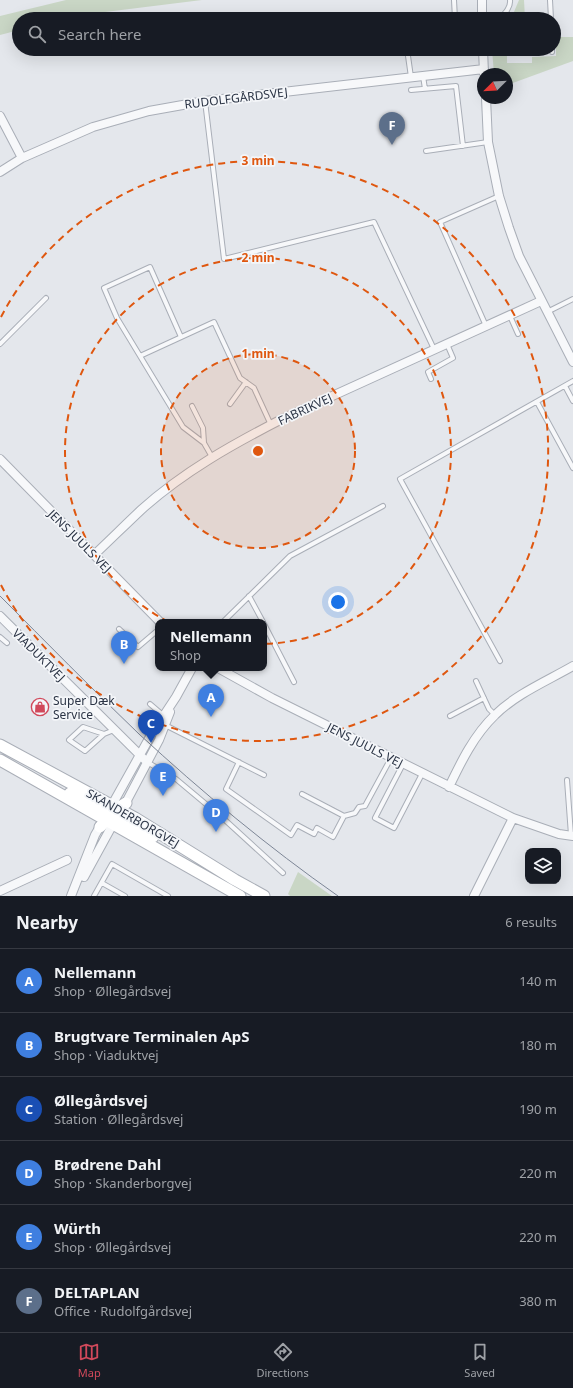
<!DOCTYPE html>
<html lang="en">
<head>
<meta charset="utf-8">
<style>
  :root { --surface:#171b24; --page:#242831; --text:#f1f3f6; --muted:#9ea1a6; --line:#363941; --accent:#d1495b }
  body { margin:0; font-family:"Noto Sans",sans-serif; background:var(--page); color:var(--text) }
  .controls { position:absolute; right:12px; bottom:12px; display:grid; overflow:hidden; border-radius:8px; box-shadow:0 4px 16px #0002 }
  .controls button { width:36px; height:36px; display:grid; place-items:center; padding:0; border:0; border-bottom:1px solid var(--line); background:var(--surface); color:var(--text); font:20px sans-serif }
  .compass { position:absolute; left:477px; top:68px; width:36px; height:36px; border-radius:50%; background:var(--surface); box-shadow:0 4px 16px #0002; rotate:246deg }
  .you { position:absolute; left:338px; top:602px; width:14px; height:14px; margin:-10px; border:3px solid #fff; border-radius:50%; background:#1a73e8; box-shadow:0 0 0 6px #1a73e833 }
  .badge { display:grid; place-items:center; width:26px; height:26px; border-radius:50%; background:var(--accent); color:#fff; font-size:13px; font-weight:700 }
  .pin { position:absolute; translate:-50% -33px; filter:drop-shadow(0 1px 2px #0008) }
  .pin::after { content:''; position:absolute; top:21px; width:14px; height:12px; background:inherit; clip-path:polygon(0 0,100% 0,50% 100%) }
  .popup { position:absolute; left:155px; top:619px; width:112px; height:52px; box-sizing:border-box; display:grid; place-content:center; border-radius:8px; background:var(--surface); filter:drop-shadow(0 1px 3px #0005); font-size:13px; white-space:nowrap; color:var(--muted) }
  .popup b { font-size:15px; color:var(--text) }
  .popup::after { content:''; position:absolute; left:50%; top:100%; margin-left:-8px; border:8px solid transparent; border-top-color:var(--surface) }
  .list { margin:0; padding:0; list-style:none }
  h2 { display:flex; justify-content:space-between; align-items:center; height:52px; margin:0; padding:0 16px; font-size:17px }
  h2 small { font-size:13px; font-weight:400; color:var(--muted) }
  .list li { display:grid; grid-template-columns:26px 1fr auto; gap:12px; align-items:center; box-sizing:border-box; height:64px; padding:0 16px; border-top:1px solid var(--line) }
  .list b { display:block; font-size:15px; white-space:nowrap }
  .list p { margin:0; font-size:13px; white-space:nowrap; color:var(--muted) }
  .list em { font-size:13px; font-style:normal; color:var(--muted) }
  .icon { flex:none; width:22px; height:22px; fill:none; stroke:currentColor; stroke-width:2; stroke-linecap:round; stroke-linejoin:round }
  .map { position:relative; flex:none; width:573px; height:896px; overflow:hidden }
  .search { position:absolute; background:var(--surface); box-shadow:0 4px 16px #0002; left:12px; right:12px; top:12px; height:44px; display:flex; align-items:center; gap:10px; box-sizing:border-box; padding:0 14px; border-radius:22px; color:var(--muted); font-size:15px }
  .sheet { height:436px; background:var(--surface) }
  nav { display:flex; justify-content:space-around; align-items:center; box-sizing:border-box; height:56px; border-top:1px solid var(--line); background:var(--surface); font-size:11px; color:var(--muted) }
  nav a { display:grid; justify-items:center; gap:2px }
  nav .on { color:var(--accent) }
  .map>svg:first-child { display:block }
  .green { fill:#c9d6c5 }
  .lines { fill:none; stroke-linecap:round; stroke-linejoin:round }
  .service-casing { stroke:#a9aeb7; stroke-width:6 }
  .minor-casing { stroke:#a9aeb7; stroke-width:10 }
  .secondary-casing { stroke:#a9aeb7; stroke-width:13 }
  .service { stroke:#f7f8fa; stroke-width:4 }
  .minor { stroke:#f7f8fa; stroke-width:8 }
  .secondary { stroke:#fff; stroke-width:11 }
  .tram { stroke:#7d8696; stroke-width:1 }
  .ring { fill:none; stroke:#df570f; stroke-width:2; stroke-dasharray:7 5 }
  .labels { text-anchor:middle; dominant-baseline:central; stroke-width:3.5; stroke-linejoin:round; paint-order:stroke }
  .street-label { font-size:12px; fill:#2b3445; stroke:#f4f6f9 }
  .poi-label { font-size:12px; fill:#2b3445; stroke:#f4f6f9; text-anchor:start }
  .centre { fill:#df570f; stroke:#f4f6f9; stroke-width:2 }
  .ring-label { font-size:12px; text-anchor:middle; font-weight:bold; fill:#df570f; stroke:#f4f6f9; stroke-width:3.5; stroke-linejoin:round; paint-order:stroke }
</style>
</head>
<body>
<div class="map">
<svg width="573" height="896" viewBox="0 0 573 896">
  <rect width="100%" height="100%" fill="#e4e7ec"/>
  <path class="green" d="M66 0H202L73 16 63 19H19V30L0 35V16Z
    M519 0H524L525 19H511Z
    M556 37H573V61L507 85V74H494L492 49H507V63H532V57L556 56Z
    M298 872 332 896H290L288 894Z"/>
  <g class="lines">
    <defs>
      <path id="service" d="M454 0 455 19
        M550 0 551 19
        M499 19C504 14 511 8 510 0
        M407 49 411 77
        M552 49V52
        M423 76 425 89
        M411 90 456 86 463 146
        M205 101 224 259 374 222 434 349
        M426 151 488 142
        M547 312 573 299
        M510 316 518 334
        M486 326 440 222 499 196
        M181 337 150 267 104 288 117 318 183 427 204 443 212 457
        M0 344 46 298
        M140 356 214 322 240 378 254 388 271 425
        M431 379 428 372 453 358 447 344
        M565 386 573 401
        M537 402 573 468
        M230 404 246 382
        M192 406 203 428 204 443
        M249 596 263 622
        M223 622 290 556 383 506
        M264 624 294 682
        M119 629 138 647 158 630
        M0 637 7 643
        M500 661 400 479 573 381
        M476 681 489 709 495 715
        M150 704 164 716
        M450 716 484 698
        M165 725 264 775
        M104 734 83 727 69 740 85 751 104 734 114 730
        M147 762 176 779 225 820 283 873
        M239 762 226 789 291 835 297 825 314 834 317 828 333 837 344 816
        M403 764 375 818 394 828 422 774
        M567 780 571 835
        M302 794 344 816 355 813 359 807 365 806 391 758
        M102 883 125 896
        M94 896 112 864 168 896"/>
      <path id="minor" d="M482 0V19
        M483 49 484 73
        M486 98 488 142 499 196 509 228 519 256 573 362
        M0 116 22 158
        M0 172 22 158 93 127 149 111 205 101 484 69
        M0 459 160 622
        M94 555C110 540 125 525 141 510 183 472 233 444 284 418L541 301
        M0 616 147 762
        M218 668 272 698 513 818 559 834 573 836
        M449 787C461 762 474 735 495 715 516 694 547 681 573 666
        M112 805 151 735 176 697 192 668
        M123 808 159 740 170 712
        M84 877 113 824
        M0 891 67 860
        M71 896 95 835 102 823
        M474 896 513 818"/>
      <path id="secondary" d="M0 745 135 818 235 880 264 896
        M0 760 240 896
        M70 793 109 810 118 808 126 803
        M100 827C105 821 109 818 117 818L153 837"/>
    </defs>
    <use href="#service" class="service-casing"/>
    <use href="#minor" class="minor-casing"/>
    <use href="#secondary" class="secondary-casing"/>
    <use href="#service" class="service"/>
    <use href="#minor" class="minor"/>
    <use href="#secondary" class="secondary"/>
    <path class="tram" d="M0 596C46 642 92 689 139 734 202 792 268 847 338 896"/>
  </g>
  <circle cx="258" cy="451" r="97" fill="#df570f" fill-opacity=".12"/>
  <g class="ring">
    <circle cx="258" cy="451" r="97"/>
    <circle cx="258" cy="451" r="193"/>
    <path d="M1 317A290 290 0 1 1 1 585"/>
  </g>
  <defs>
    <symbol id="shop-ring" viewBox="-11 -11 22 22"><circle r="9.5" fill="#f4f6f9" stroke="#d1495b" stroke-width="1.5"/><path d="M-5-2.5h2.3a2.7 3.5 0 0 1 5.4 0H5L5.5 6h-11ZM-1.5-2.5h3a1.5 2.3 0 0 0-3 0Z" fill="#d1495b"/></symbol>
  </defs>
  <g fill-rule="evenodd">
    <use href="#shop-ring" x="30" y="697" width="20" height="20"/>
  </g>
  <g class="labels">
    <g class="street-label">
      <text transform="translate(236 98) rotate(-7)">RUDOLFGÅRDSVEJ</text>
      <text transform="translate(305 409) rotate(-25)">FABRIKVEJ</text>
      <text transform="translate(80 541) rotate(45)">JENS JUULS VEJ</text>
      <text transform="translate(39 655) rotate(45)">VIADUKTVEJ</text>
      <text transform="translate(365 745) rotate(27)">JENS JUULS VEJ</text>
      <text transform="translate(133 818) rotate(30)">SKANDERBORGVEJ</text>
    </g>
    <g class="poi-label">
      <text x="53" y="700">Super Dæk<tspan x="53" dy="14">Service</tspan></text>
    </g>
  </g>
  <circle cx="258" cy="451" r="6" class="centre"/>
  <g class="ring-label">
    <text x="258" y="165">3 min</text>
    <text x="258" y="262">2 min</text>
    <text x="258" y="358">1 min</text>
  </g>
</svg>
<div class="controls">
<button><svg class="icon" aria-label="layers" viewBox="0 0 24 24"><path d="M12 4l9 5-9 5-9-5zM3 14l9 5 9-5"/></svg></button>
</div>
<svg class="compass" viewBox="-18 -18 36 36"><path d="M0-13l5 13h-10z" fill="#e53935"/><path d="M0 13l5-13h-10z" fill="#9ea1a6"/></svg>
<div class="you"></div>
<div class="pin badge" style="left:211px;top:717px;background:#3f7fe0">A</div>
<div class="popup"><b>Nellemann</b>Shop</div>
<div class="pin badge" style="left:124px;top:664px;background:#3f7fe0">B</div>
<div class="pin badge" style="left:151px;top:743px;background:#1a4fb4">C</div>
<div class="pin badge" style="left:216px;top:832px;background:#3f7fe0">D</div>
<div class="pin badge" style="left:163px;top:796px;background:#3f7fe0">E</div>
<div class="pin badge" style="left:392px;top:145px;background:#5c6f8a">F</div>
<div class="search"><svg class="icon" aria-label="search" viewBox="0 0 24 24"><circle cx="10" cy="10" r="6"/><path d="M15 15l6 6"/></svg>Search here</div>
</div>
<section class="sheet">
<h2>Nearby<small>6 results</small></h2>
<ul class="list">
<li><span class="badge" style="background:#3f7fe0">A</span><div><b>Nellemann</b><p>Shop · Øllegårdsvej</p></div><em>140 m</em></li>
<li><span class="badge" style="background:#3f7fe0">B</span><div><b>Brugtvare Terminalen ApS</b><p>Shop · Viaduktvej</p></div><em>180 m</em></li>
<li><span class="badge" style="background:#1a4fb4">C</span><div><b>Øllegårdsvej</b><p>Station · Øllegårdsvej</p></div><em>190 m</em></li>
<li><span class="badge" style="background:#3f7fe0">D</span><div><b>Brødrene Dahl</b><p>Shop · Skanderborgvej</p></div><em>220 m</em></li>
<li><span class="badge" style="background:#3f7fe0">E</span><div><b>Würth</b><p>Shop · Øllegårdsvej</p></div><em>220 m</em></li>
<li><span class="badge" style="background:#5c6f8a">F</span><div><b>DELTAPLAN</b><p>Office · Rudolfgårdsvej</p></div><em>380 m</em></li>
</ul>
</section>
<nav>
<a class="on"><svg class="icon" aria-label="map" viewBox="0 0 24 24"><path d="M3 6l6-2 6 2 6-2v14l-6 2-6-2-6 2zM9 4v14M15 6v14"/></svg>Map</a>
<a><svg class="icon" aria-label="directions" viewBox="0 0 24 24"><path d="M12 3l9 9-9 9-9-9zM9 14v-3h6M13 9l2 2-2 2"/></svg>Directions</a>
<a><svg class="icon" aria-label="saved" viewBox="0 0 24 24"><path d="M7 4h10v16l-5-4-5 4z"/></svg>Saved</a>
</nav>
</body>
</html>
